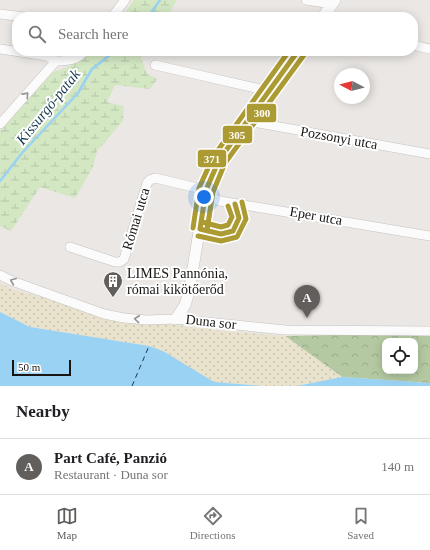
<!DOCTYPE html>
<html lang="en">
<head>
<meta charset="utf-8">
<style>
  :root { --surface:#fff; --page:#f6f6f6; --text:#202124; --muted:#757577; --line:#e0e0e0; --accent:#625e5c }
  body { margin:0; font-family:"Times New Roman",serif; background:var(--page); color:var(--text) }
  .controls { position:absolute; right:12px; bottom:12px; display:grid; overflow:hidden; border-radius:8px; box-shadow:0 2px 10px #0003 }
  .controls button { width:36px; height:36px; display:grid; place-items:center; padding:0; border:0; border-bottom:1px solid var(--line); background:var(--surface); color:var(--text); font:20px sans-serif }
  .compass { position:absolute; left:334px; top:68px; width:36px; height:36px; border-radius:50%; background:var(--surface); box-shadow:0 2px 10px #0003; rotate:277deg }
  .scale { position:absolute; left:12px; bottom:10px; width:59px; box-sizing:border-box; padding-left:4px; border:2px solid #181513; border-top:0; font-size:11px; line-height:14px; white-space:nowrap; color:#181513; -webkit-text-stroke:3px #fff; paint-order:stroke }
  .you { position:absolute; left:204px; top:197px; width:14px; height:14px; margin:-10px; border:3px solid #fff; border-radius:50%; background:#1a73e8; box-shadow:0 0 0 6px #1a73e833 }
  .badge { display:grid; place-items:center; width:26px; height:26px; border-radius:50%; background:var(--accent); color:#fff; font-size:13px; font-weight:700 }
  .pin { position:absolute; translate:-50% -33px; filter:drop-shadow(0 1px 2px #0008) }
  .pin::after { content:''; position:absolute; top:21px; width:14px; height:12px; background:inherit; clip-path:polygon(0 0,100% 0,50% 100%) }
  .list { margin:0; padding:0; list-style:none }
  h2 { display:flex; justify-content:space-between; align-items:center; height:52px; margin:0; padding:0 16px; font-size:17px }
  h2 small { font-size:13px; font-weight:400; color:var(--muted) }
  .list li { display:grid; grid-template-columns:26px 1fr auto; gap:12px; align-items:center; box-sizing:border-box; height:56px; padding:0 16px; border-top:1px solid var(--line) }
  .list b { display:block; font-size:15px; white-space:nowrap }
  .list p { margin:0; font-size:13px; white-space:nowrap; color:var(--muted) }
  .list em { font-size:13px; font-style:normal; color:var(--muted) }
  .icon { flex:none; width:22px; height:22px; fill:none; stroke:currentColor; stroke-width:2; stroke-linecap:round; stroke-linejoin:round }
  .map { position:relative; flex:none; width:430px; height:386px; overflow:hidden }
  .search { position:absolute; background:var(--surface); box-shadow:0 2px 10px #0003; left:12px; right:12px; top:12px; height:44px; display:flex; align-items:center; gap:10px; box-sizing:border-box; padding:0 14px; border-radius:16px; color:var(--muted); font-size:15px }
  .sheet { height:108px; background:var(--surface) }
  nav { display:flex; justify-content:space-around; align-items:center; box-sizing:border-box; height:56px; border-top:1px solid var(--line); background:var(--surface); font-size:11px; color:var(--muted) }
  nav a { display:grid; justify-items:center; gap:2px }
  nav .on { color:var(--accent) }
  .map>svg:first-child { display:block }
  .forest { fill:url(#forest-crowns); fill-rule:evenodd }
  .wetland { fill:url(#wetland-marsh) }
  .sand { fill:url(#sand-dots) }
  .water { fill:#9ad2f3 }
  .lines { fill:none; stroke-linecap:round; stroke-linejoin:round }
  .stream { stroke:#9ad2f3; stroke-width:2.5 }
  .ferry { stroke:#173b4f; stroke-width:1; stroke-dasharray:5 4; stroke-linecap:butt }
  .minor-casing { stroke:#c5c2c0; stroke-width:10 }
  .tertiary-casing { stroke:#c5c2c0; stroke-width:12 }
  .minor { stroke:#fcfbfb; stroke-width:9 }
  .tertiary { stroke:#fcfbfb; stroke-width:11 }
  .bus-1-casing { stroke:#fff; stroke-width:8 }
  .bus-2-casing { stroke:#fff; stroke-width:8 }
  .bus-3-casing { stroke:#fff; stroke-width:8 }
  .bus-1 { stroke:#ac9a32; stroke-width:5 }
  .bus-2 { stroke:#ac9a32; stroke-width:5 }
  .bus-3 { stroke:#ac9a32; stroke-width:5 }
  .oneway { stroke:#959493 }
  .labels { text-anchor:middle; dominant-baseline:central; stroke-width:4; stroke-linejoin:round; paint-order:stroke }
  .street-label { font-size:14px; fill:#181513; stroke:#fff }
  .poi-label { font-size:14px; fill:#181513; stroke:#fff; text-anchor:start }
  .water-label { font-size:15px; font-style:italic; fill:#173b4f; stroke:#fff }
  .line-badge { stroke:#fff; stroke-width:1.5 }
  .badge-label { font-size:11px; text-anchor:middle; font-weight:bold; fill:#fff }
</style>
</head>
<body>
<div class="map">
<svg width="430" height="386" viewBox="0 0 430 386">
  <defs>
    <pattern id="forest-crowns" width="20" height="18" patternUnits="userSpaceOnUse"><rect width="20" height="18" fill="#b4c9a1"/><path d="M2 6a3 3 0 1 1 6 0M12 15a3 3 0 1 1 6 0" fill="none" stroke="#9aac8a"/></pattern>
    <pattern id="wetland-marsh" width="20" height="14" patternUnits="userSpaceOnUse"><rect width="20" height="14" fill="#d3e7c3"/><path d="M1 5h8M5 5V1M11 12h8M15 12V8" fill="none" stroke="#b4c5a7"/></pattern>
    <pattern id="sand-dots" width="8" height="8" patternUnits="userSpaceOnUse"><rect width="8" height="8" fill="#e9e3cd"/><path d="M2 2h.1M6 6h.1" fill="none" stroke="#c7c2af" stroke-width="1.8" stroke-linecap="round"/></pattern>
  </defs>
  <rect width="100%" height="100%" fill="#eae7e4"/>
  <path class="forest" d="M430 333V383L342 377 285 336ZM385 341H415V371H385Z"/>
  <path class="wetland" d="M134 0H177L170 12 165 17H122Z
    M90 51H144L141 58 147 74 157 79 150 89 115 85 107 102 124 106 123 121 97 151 93 167 75 198 40 187 11 231 0 226V131L53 72C68 68 80 62 90 51Z"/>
  <path class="sand" d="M0 283 12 289 111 317 225 331 285 336 342 377 297 386H263L214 382 163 351 149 346 30 327 0 312Z"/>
  <path class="water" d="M0 312 30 327 149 346 163 351 214 382 263 386H0Z
    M342 377 430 383V386H297Z"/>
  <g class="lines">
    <path class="stream" d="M148 17 160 0
      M0 181 22 153 78 93 92 69 115 51"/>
    <path class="ferry" d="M132 386 149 346"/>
    <defs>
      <path id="minor" d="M306 0 332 4
        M0 14 24 17
        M112 17 125 0
        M413 45 430 49
        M0 49 47 56 56 61
        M56 61C68 61 77 60 85 51
        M155 65 269 91
        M247 121 430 154
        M0 124 56 61
        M70 247 115 262H120L124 259 147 183 150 180 155 178 206 190 210 197 220 201 430 236
        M0 275 12 281 104 314 124 318 146 320 176 319 285 330 430 331"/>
      <path id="tertiary" d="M323 17 335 0
        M176 319 185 305 189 292 206 190 219 160 298 51"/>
    </defs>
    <use href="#minor" class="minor-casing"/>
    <use href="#tertiary" class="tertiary-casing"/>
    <use href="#minor" class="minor"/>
    <use href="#tertiary" class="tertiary"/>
    <defs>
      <path id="bus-1" d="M200 229 206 190 219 160 298 51
        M200 229 221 234 233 231 239 218 235 204"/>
      <path id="bus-2" d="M207 230 213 192 225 163 304 55
        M198 236 221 241 237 237 246 219 242 202"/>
      <path id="bus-3" d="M202 222 221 227 228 225 232 217 228 206
        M193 228 199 188 213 157 289 51"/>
    </defs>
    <use href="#bus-1" class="bus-1-casing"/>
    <use href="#bus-2" class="bus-2-casing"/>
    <use href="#bus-3" class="bus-3-casing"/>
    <use href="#bus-1" class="bus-1"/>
    <use href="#bus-2" class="bus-2"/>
    <use href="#bus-3" class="bus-3"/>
  </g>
  <defs><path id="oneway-chevron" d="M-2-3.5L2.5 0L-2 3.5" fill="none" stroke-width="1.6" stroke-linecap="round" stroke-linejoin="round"/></defs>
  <g class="oneway">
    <use href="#oneway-chevron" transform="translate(26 95) rotate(-48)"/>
    <use href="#oneway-chevron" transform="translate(13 281) rotate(-157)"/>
    <use href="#oneway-chevron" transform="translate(137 319) rotate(-174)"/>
  </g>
  <defs>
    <symbol id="building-pin" viewBox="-11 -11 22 30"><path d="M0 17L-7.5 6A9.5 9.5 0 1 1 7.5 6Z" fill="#625e5c" stroke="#fff"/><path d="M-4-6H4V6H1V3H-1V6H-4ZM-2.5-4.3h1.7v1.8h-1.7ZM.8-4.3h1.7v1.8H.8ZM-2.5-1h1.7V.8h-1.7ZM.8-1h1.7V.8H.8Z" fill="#fff"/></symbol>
  </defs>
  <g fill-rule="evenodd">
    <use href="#building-pin" x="102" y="270" width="22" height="30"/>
  </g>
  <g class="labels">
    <g class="street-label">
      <text transform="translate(339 138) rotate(10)">Pozsonyi utca</text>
      <text transform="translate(316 216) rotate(10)">Eper utca</text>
      <text transform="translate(136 219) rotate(-73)">Római utca</text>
      <text transform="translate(211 322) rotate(6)">Duna sor</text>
    </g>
    <g class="poi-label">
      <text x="127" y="273">LIMES Pannónia,<tspan x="127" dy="16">római kikötőerőd</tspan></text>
    </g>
    <g class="water-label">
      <text transform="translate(48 107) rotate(-51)">Kissurgó-patak</text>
    </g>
  </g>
  <g class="line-badge">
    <rect x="246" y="103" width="31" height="20" rx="4" fill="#ac9a32"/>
    <rect x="222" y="125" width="31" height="19" rx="4" fill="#ac9a32"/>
    <rect x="197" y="149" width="30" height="19" rx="4" fill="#ac9a32"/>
  </g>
  <g class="badge-label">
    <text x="262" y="117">300</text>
    <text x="237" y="139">305</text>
    <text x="212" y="163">371</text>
  </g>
</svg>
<div class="controls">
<button><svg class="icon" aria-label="locate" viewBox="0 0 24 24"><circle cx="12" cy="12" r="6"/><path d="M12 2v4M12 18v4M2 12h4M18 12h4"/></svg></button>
</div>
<svg class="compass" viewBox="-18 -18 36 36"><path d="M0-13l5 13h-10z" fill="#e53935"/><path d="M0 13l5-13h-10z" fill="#757577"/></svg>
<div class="scale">50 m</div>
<div class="you"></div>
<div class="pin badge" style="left:307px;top:318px">A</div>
<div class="search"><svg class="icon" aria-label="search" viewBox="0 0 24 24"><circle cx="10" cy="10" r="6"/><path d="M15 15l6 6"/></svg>Search here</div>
</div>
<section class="sheet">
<h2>Nearby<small></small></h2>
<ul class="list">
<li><span class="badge">A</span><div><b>Part Café, Panzió</b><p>Restaurant · Duna sor</p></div><em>140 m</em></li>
</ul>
</section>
<nav>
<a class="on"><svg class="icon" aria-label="map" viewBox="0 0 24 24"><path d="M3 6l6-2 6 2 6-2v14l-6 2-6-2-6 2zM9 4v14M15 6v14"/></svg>Map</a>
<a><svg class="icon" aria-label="directions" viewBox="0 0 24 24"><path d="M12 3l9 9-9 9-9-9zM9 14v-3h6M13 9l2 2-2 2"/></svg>Directions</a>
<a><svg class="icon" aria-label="saved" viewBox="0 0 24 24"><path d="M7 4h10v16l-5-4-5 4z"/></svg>Saved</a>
</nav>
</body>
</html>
